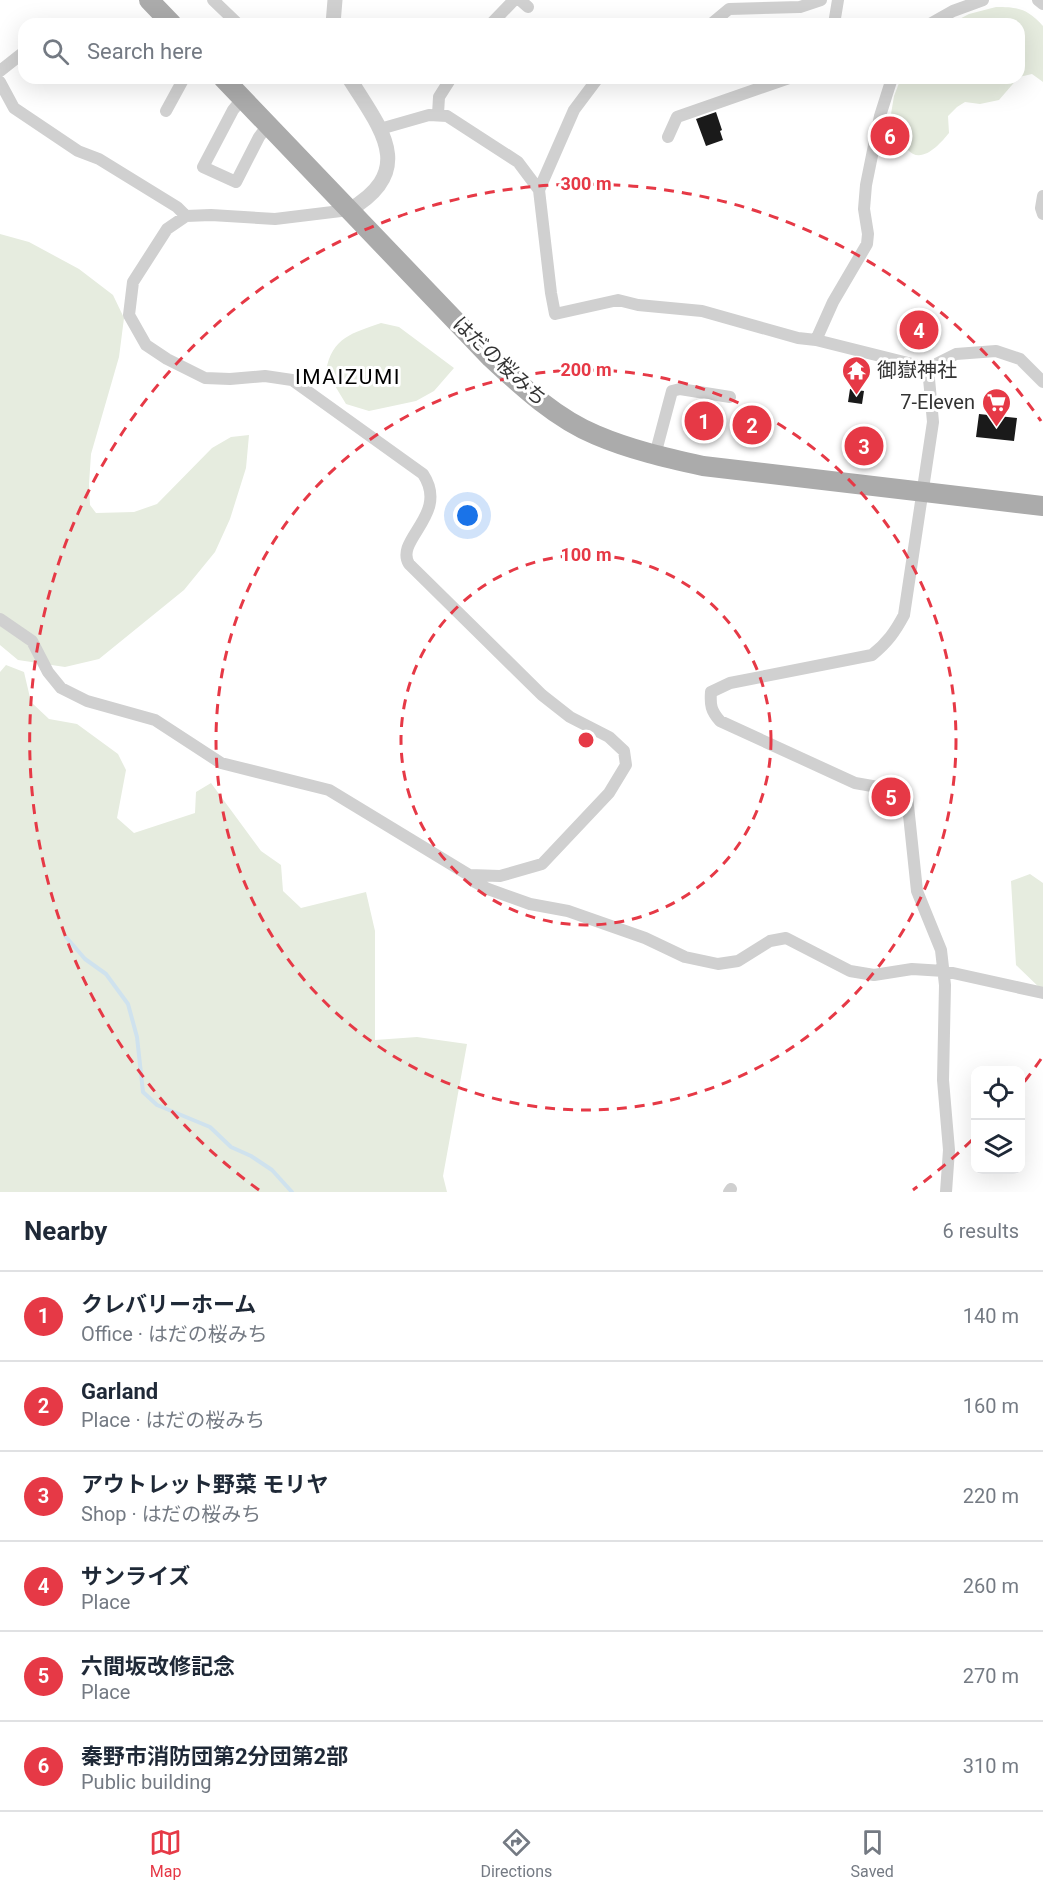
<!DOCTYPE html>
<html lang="en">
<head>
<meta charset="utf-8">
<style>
  :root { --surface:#fff; --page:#f2f2f3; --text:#1f2937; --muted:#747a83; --line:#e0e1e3; --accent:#e63946 }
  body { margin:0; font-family:Roboto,"Noto Sans JP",sans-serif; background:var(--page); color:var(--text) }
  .controls { position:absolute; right:18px; bottom:18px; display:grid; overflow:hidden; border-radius:12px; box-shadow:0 6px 24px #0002 }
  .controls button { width:54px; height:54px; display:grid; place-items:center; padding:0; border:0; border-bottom:2px solid var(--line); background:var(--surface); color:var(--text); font:30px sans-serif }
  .you { position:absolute; left:468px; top:516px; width:21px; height:21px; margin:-15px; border:4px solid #fff; border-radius:50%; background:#1a73e8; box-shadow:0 0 0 9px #1a73e833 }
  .badge { display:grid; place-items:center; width:39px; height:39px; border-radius:50%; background:var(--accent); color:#fff; font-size:20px; font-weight:700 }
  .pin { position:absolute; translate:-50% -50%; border:3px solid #fff; box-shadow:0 2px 6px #0006 }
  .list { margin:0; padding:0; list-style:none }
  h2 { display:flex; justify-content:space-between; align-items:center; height:78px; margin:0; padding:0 24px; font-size:26px }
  h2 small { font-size:20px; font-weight:400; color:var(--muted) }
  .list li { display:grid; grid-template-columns:39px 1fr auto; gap:18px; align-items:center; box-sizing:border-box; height:90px; padding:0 24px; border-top:2px solid var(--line) }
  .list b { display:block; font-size:22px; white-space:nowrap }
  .list p { margin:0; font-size:20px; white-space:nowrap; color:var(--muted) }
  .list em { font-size:20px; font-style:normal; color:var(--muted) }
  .icon { flex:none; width:33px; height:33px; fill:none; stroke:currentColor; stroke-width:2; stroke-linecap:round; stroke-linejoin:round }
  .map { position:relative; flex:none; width:1043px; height:1192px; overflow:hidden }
  .search { position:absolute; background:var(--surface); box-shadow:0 6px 24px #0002; left:18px; right:18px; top:18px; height:66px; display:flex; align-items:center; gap:15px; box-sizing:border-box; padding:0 21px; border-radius:18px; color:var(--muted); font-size:22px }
  .sheet { height:618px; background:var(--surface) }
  nav { display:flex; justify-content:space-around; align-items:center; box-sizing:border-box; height:84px; border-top:2px solid var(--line); background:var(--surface); font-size:16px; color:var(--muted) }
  nav a { display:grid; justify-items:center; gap:3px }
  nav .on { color:var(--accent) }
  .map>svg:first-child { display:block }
  .green { fill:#e6ecdf }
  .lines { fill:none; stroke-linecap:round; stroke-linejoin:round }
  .stream { stroke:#cfe2ee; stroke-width:4 }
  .building { fill:#1a1a1a }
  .minor { stroke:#d0d0d0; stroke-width:12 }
  .tertiary { stroke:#d0d0d0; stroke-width:15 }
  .primary { stroke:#ababab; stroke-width:20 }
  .ring { fill:none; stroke:#e63946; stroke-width:3; stroke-dasharray:10 8 }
  .labels { text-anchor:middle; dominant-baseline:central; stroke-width:6; stroke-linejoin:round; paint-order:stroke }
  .street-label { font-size:20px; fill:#333; stroke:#fff }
  .poi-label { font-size:20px; fill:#333; stroke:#fff; text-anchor:start }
  .neighbourhood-label { font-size:21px; letter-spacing:1.5px; fill:#000; stroke:#fff }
  .centre { fill:#e63946; stroke:#fff; stroke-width:3 }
  .ring-label { font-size:18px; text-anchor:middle; font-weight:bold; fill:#e63946; stroke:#fff; stroke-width:6; stroke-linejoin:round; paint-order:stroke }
</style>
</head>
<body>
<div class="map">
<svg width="1043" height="1192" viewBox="0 0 1043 1192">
  <rect width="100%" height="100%" fill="#fff"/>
  <path class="green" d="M996 7C1019 7 1027 9 1043 26V82L1032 74 1019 77V24H950L969 14Z
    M901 78H1018L999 100 980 104 965 102 957 107 948 116 949 133C940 144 921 166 907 149 903 144 903 136 900 131 897 127 893 123 890 120L894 96Z
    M0 234 29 242 79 269 113 295 124 318 119 357 91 454 89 484 90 505 96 513 134 512 157 504 212 448 231 437 249 435 246 468 230 519 215 552 184 590 99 659 65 667 18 660 0 645Z
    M381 323 399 327 454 368 434 391 416 401 369 411 346 404 326 371C332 337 353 333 381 323Z
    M6 665 24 672 31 702 49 719 77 724 118 754 126 770 117 818 134 833 195 813 196 792 211 783 261 851 281 865 283 891 301 908 366 892 375 931V1040L417 1037 467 1044 443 1176 447 1192H0V672Z
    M1030 874 1043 883V991L1016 965 1011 881Z"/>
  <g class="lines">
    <path class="stream" d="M66 937 85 959 106 974 128 1004 137 1037 143 1092 157 1105 210 1127 231 1147 251 1156 272 1170 292 1192"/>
  </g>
  <path class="building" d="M716 112 722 130 720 131 723 140 706 146 696 119Z
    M910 318 931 322 928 341 907 337Z
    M850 389 864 391 862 404 848 402Z
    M745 410 763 413 759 439 741 436Z
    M979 414 1017 418 1014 441 976 437Z
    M854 432 871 434 870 439 877 440 875 454 852 451Z"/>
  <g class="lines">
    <path class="minor" d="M213 0 238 24
      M520 0 528 7
      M1038 0 1043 4
      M491 24 514 0
      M711 24 729 9 800 7 821 0
      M834 24 838 0
      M930 24 953 11 983 0
      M0 71 24 52
      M0 82 14 108 78 151 99 159 177 207 186 216
      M242 99 233 110 203 167 236 182 259 137 268 125
      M166 111 184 78
      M438 114 439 97 451 78
      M380 129 429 115 447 116 518 162 539 190 551 293 555 314 618 300 638 305 702 311 798 338 816 340 928 368 956 354 996 351 1020 359 1043 382
      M668 137 677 117 789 78
      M539 190 574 110 598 78
      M1043 196 1041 208 1043 214
      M349 210 275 219 211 215 186 216 167 229 133 282 129 315 146 345 167 359 205 378 230 379 265 376 292 380 423 474C450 515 394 539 409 564L542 695 570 717 609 737 624 751 626 765 609 793 542 864 500 876 469 875
      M816 340 833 302 867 244 868 234 864 209 866 185 880 116 892 78
      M928 368 933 422 904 615C895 632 887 643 872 655L730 683 711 692C710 705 711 711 720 721L855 783 895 790 907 796 917 891 941 950 945 985 943 1080 949 1150 946 1192
      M655 455 672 391 680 389 730 397
      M0 619 32 641 48 672 61 688 87 701 155 720 221 763 329 790 469 875 473 881 488 889 530 904 568 911 645 938 685 957 718 964 738 961 770 941 786 938 850 971 874 975 912 969 944 971 1043 993
      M729 1192 731 1189"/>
    <path class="tertiary" d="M333 24 335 0
      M349 78C380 128 418 170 349 210"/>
    <path class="primary" d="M149 0 172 24
      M223 78 491 358C522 387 557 419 596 435 631 450 667 458 703 466L1043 506"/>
  </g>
  <g class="ring">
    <circle cx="586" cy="740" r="185"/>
    <circle cx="586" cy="740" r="370"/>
    <path d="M1041 1059A556 556 0 0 1 1021 1086M972 1140A556 556 0 0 1 913 1190M259 1190A556 556 0 1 1 1041 421"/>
  </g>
  <defs>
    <symbol id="temple-pin" viewBox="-11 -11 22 30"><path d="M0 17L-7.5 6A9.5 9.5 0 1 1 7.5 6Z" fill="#e63946" stroke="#fff"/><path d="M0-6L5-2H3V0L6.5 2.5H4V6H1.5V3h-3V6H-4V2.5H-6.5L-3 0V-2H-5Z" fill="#fff"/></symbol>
    <symbol id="supermarket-pin" viewBox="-11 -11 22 30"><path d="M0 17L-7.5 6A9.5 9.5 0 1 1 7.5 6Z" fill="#e63946" stroke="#fff"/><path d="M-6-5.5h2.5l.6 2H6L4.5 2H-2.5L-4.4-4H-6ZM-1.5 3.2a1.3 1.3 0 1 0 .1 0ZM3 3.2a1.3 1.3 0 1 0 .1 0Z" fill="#fff"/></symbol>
  </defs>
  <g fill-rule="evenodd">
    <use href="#temple-pin" x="840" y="354" width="33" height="45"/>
    <use href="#supermarket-pin" x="980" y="386" width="33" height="45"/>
  </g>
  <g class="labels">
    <g class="street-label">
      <text transform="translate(500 361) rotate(43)">はだの桜みち</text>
    </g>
    <g class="poi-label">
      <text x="877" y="370">御嶽神社</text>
      <text x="975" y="402" text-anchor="end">7-Eleven</text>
    </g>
    <g class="neighbourhood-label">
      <text x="348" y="377">IMAIZUMI</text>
    </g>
  </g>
  <circle cx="586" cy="740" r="9" class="centre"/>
  <g class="ring-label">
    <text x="586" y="190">300 m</text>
    <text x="586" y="376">200 m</text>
    <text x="586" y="561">100 m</text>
  </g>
</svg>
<div class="controls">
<button><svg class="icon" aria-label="locate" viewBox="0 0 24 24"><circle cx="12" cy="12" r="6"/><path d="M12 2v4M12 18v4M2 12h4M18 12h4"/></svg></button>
<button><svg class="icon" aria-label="layers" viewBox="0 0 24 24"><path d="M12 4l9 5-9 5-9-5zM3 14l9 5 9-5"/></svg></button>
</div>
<div class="you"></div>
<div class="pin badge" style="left:704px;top:421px">1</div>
<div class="pin badge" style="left:752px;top:425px">2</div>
<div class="pin badge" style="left:864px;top:446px">3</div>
<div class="pin badge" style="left:919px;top:330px">4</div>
<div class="pin badge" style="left:891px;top:797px">5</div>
<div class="pin badge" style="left:890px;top:136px">6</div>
<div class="search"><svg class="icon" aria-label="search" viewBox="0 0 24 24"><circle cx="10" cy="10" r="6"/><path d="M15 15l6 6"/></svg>Search here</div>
</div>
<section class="sheet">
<h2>Nearby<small>6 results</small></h2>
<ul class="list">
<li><span class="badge">1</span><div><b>クレバリーホーム</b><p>Office · はだの桜みち</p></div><em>140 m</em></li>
<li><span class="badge">2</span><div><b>Garland</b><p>Place · はだの桜みち</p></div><em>160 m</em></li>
<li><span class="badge">3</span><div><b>アウトレット野菜 モリヤ</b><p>Shop · はだの桜みち</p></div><em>220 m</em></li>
<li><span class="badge">4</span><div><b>サンライズ</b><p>Place</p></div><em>260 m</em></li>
<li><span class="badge">5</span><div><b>六間坂改修記念</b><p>Place</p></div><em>270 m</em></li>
<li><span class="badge">6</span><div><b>秦野市消防団第2分団第2部</b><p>Public building</p></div><em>310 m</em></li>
</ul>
</section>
<nav>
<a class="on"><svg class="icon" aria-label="map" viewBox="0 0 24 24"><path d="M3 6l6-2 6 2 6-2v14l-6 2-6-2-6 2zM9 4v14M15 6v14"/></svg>Map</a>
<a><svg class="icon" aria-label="directions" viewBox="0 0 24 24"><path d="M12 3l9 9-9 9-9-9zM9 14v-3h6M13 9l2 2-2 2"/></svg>Directions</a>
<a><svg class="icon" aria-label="saved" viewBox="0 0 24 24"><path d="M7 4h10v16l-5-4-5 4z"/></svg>Saved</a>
</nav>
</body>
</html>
